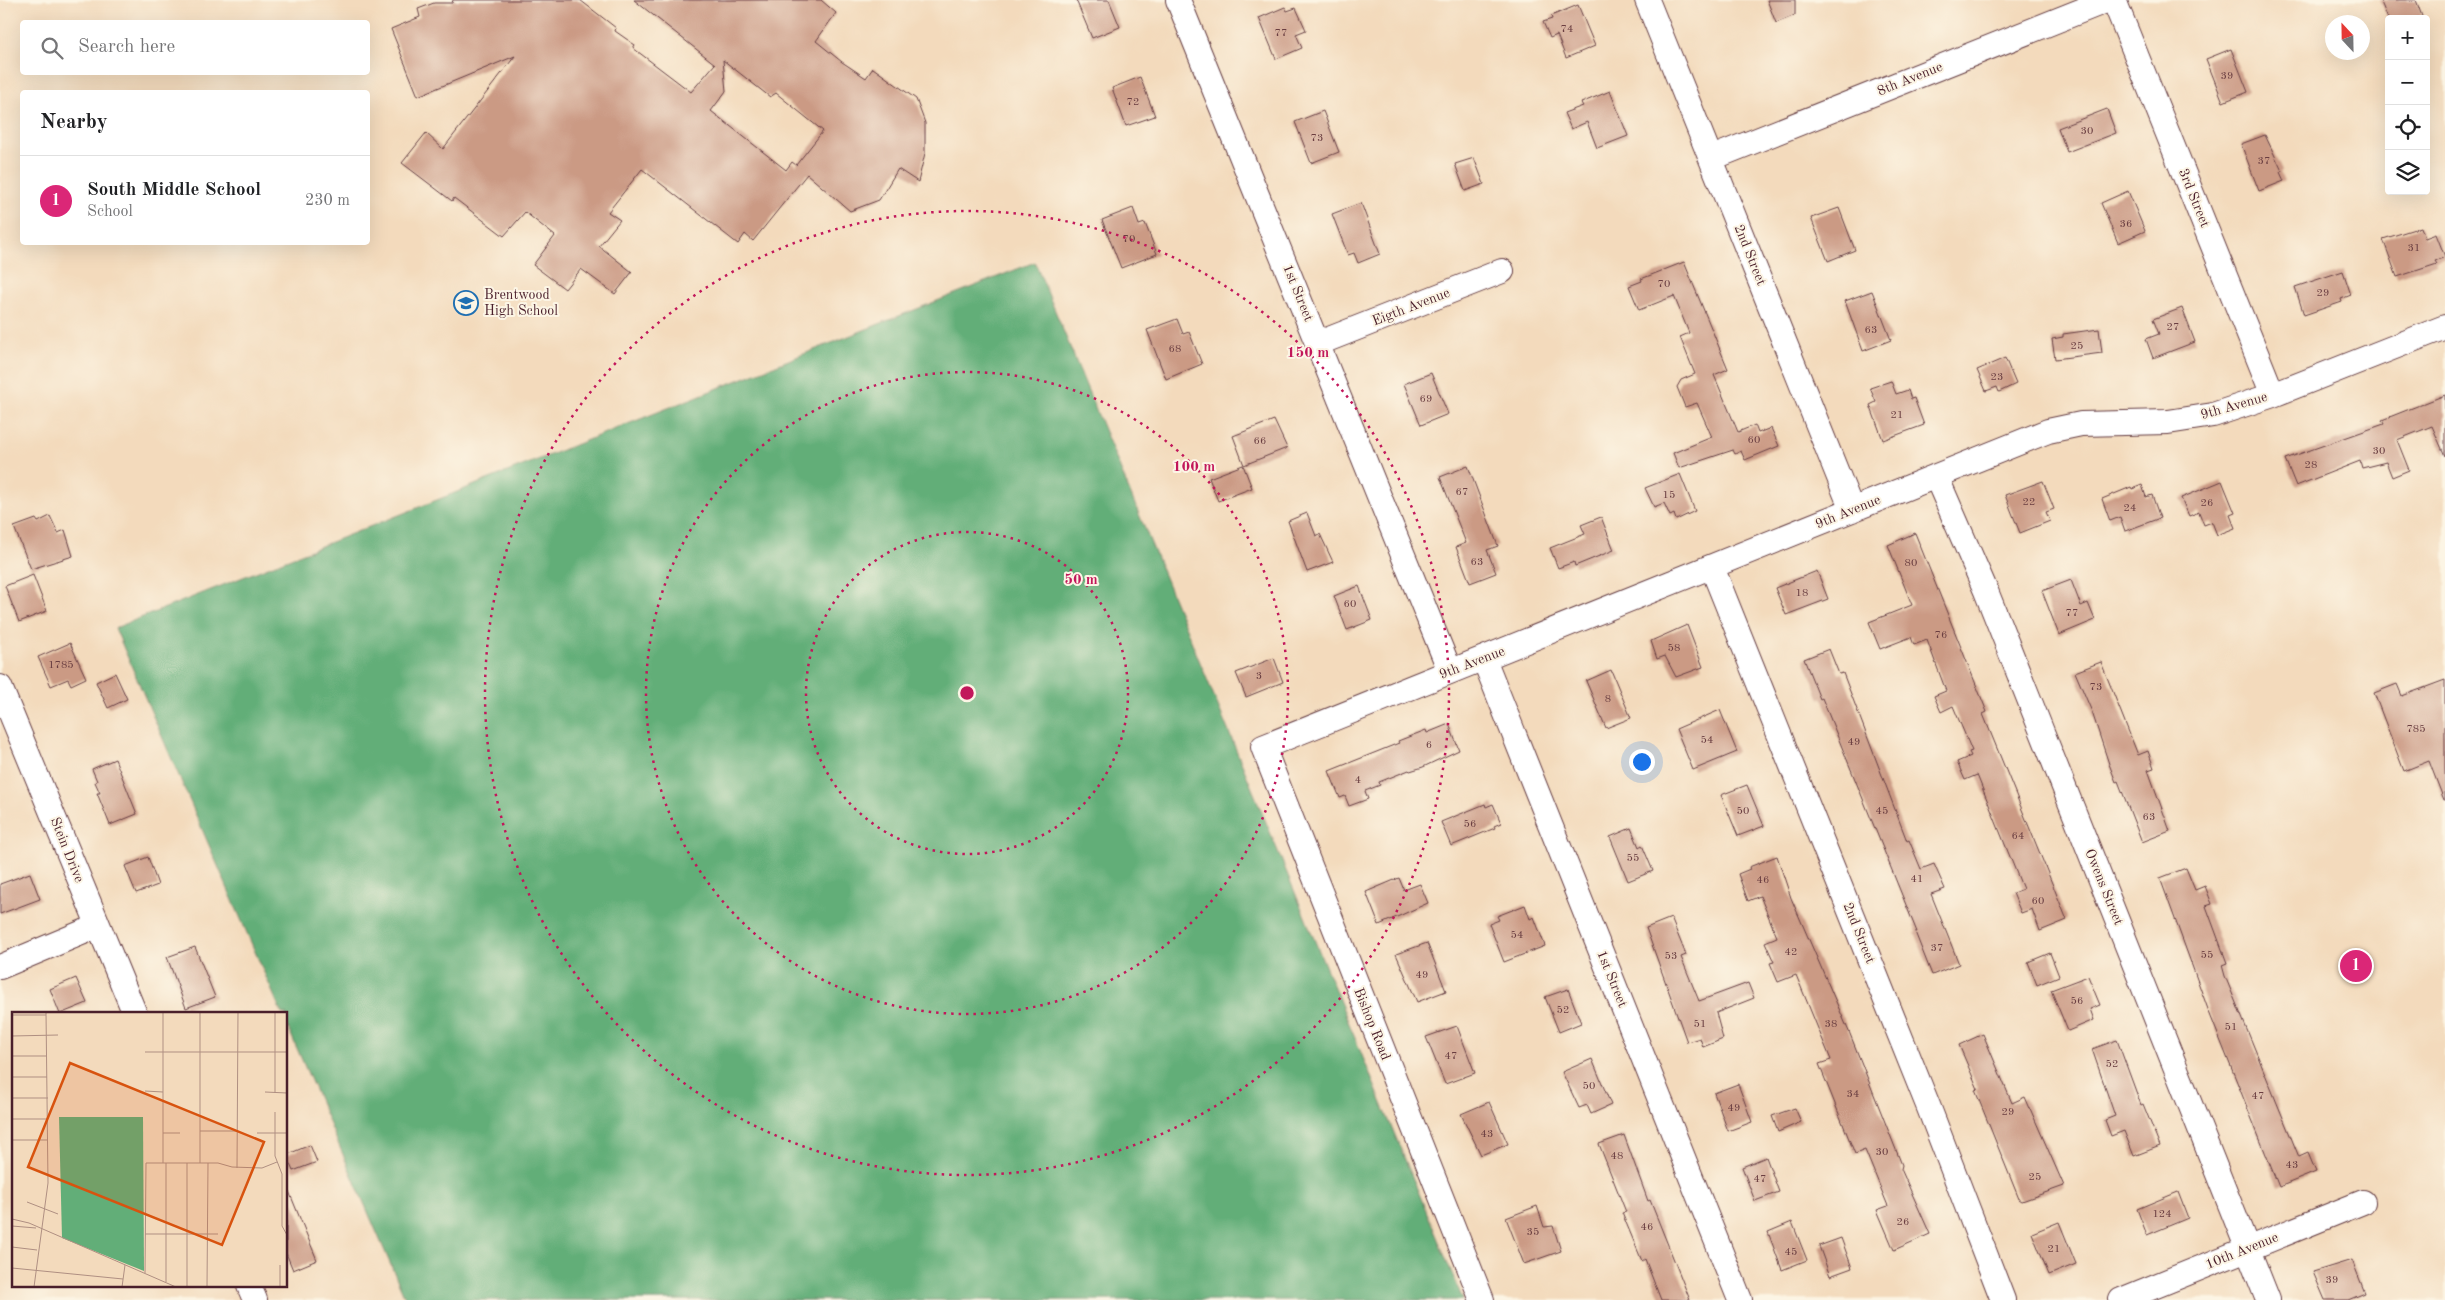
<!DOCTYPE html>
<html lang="en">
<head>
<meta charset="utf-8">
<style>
  :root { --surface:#fff; --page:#f2f2f2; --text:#202124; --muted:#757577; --line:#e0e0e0; --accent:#db2777 }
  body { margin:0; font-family:"Old Standard TT",serif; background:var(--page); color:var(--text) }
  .controls { position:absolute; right:15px; top:15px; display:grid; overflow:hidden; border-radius:5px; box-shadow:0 5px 20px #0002 }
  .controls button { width:45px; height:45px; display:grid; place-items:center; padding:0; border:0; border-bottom:1px solid var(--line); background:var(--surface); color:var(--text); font:25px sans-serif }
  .compass { position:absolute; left:2325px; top:15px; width:45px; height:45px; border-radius:50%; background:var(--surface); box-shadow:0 5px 20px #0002; rotate:338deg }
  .you { position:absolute; left:1641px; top:761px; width:18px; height:18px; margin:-12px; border:4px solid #fff; border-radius:50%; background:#1a73e8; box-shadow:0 0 0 8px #1a73e833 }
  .badge { display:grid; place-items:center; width:32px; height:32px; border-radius:50%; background:var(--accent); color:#fff; font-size:16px; font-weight:700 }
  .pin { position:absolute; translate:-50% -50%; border:2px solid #fff; box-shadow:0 1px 5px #0006 }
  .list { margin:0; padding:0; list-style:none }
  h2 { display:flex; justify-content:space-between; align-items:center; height:65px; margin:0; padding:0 20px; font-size:21px }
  h2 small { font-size:16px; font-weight:400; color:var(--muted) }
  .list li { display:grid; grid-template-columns:32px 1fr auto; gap:15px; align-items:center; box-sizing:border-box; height:90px; padding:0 20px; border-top:1px solid var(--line) }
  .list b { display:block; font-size:19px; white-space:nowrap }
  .list p { margin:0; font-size:16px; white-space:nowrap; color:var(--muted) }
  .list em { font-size:16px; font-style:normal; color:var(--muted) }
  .icon { flex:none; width:28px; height:28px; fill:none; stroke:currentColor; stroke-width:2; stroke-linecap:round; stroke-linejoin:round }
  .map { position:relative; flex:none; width:2445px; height:1300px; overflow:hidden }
  .search { position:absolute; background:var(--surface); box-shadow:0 5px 20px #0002; left:20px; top:20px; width:350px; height:55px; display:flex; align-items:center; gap:12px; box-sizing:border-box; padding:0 18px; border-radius:5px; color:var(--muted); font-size:19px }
  .panel { position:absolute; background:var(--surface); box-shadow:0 5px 20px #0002; left:20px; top:90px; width:350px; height:155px; border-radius:5px }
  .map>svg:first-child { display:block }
  .forest { fill:#62ae78; stroke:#566652 }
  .building { fill:#cb9a84; fill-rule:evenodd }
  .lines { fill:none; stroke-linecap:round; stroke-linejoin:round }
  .minor-casing { stroke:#633b41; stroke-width:26 }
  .minor { stroke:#fff; stroke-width:24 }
  .ring { fill:none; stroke:#c2185b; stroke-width:2.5; stroke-dasharray:2.5 5 }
  .labels { text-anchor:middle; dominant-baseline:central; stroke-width:4; stroke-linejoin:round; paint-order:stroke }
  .number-label { font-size:11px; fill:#6a3e41 }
  .street-label { font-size:14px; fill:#4a1f2b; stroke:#fcf5e5 }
  .poi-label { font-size:14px; fill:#4a1f2b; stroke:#fcf5e5; text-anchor:start }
  .inset-road { fill:none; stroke:#af8f82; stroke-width:1 }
  .view { fill:#d8530f; fill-opacity:0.15; stroke:#d8530f; stroke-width:2.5 }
  .inset-edge { fill:none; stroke:#4a1f2b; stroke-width:2.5 }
  .centre { fill:#c2185b; stroke:#fcf5e5; stroke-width:2.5 }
  .ring-label { font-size:15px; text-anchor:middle; font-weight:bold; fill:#c2185b; stroke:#fcf5e5; stroke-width:4; stroke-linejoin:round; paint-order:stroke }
</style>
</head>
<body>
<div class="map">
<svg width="2445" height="1300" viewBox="0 0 2445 1300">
  <rect width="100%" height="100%" fill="#fcf5e5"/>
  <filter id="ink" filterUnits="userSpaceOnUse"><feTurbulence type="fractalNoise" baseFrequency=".02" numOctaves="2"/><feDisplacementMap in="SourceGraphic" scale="10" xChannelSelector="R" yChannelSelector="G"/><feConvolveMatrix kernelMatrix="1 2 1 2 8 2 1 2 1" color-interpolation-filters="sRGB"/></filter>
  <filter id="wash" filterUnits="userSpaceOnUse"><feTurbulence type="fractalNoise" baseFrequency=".0096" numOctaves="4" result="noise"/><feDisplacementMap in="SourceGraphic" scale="20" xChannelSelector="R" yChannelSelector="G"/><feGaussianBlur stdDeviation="1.12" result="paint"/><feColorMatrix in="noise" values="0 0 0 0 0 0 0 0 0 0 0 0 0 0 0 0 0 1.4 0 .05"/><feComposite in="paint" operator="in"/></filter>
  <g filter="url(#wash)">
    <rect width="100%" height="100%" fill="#f3dabc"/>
    <path class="forest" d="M1035 262 1463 1300H406L286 1023V1014H282L115 628Z"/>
    <g id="blocks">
      <path class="building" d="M453 0H580L616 28 615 31 635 45 633 48 691 92 715 64 634 0H821L836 13 816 41 842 62 866 78 873 68 916 99 925 123V153L918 182 898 169 879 200 850 211 807 174 753 241 745 234 738 244 642 169 608 212 620 220 599 246 632 272 615 294 581 269 565 289 533 265 555 236 525 212 504 236 454 198 452 201 402 163 426 133 443 149 515 56 418 96 391 29 420 17 418 9 434 3H452ZM723 60 770 97 776 93 823 131 796 165 792 162 786 170 711 111 726 91Z
        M1076 0H1109L1120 27 1092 38Z
        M1767 0H1795V15L1776 23Z
        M2380 0H2416L2423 19H2388Z
        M1578 5 1595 46 1566 58 1557 35 1550 38 1543 22 1552 19 1551 16Z
        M1285 7 1287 11 1296 8 1306 30 1296 34 1302 48 1276 59 1259 18Z
        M2231 49 2248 92 2223 102 2206 59Z
        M1140 77 1155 116 1126 126 1112 88Z
        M1610 91 1628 136 1597 148 1587 122 1571 129 1564 113 1583 106 1581 103Z
        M2107 109 2116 133 2067 152 2058 128Z
        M1323 111 1339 152 1311 163 1295 122Z
        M2265 135 2282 171 2280 172 2284 181 2259 191 2241 144Z
        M1474 158 1484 184 1465 191 1455 164Z
        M2128 191 2145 231 2118 243 2101 203Z
        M1361 203 1380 254 1358 263 1354 253 1348 255 1332 214Z
        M1133 208 1139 225 1145 223 1157 254 1121 268 1102 220Z
        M1839 208 1855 250 1828 261 1811 218Z
        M2421 227 2425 238 2436 234 2445 257 2435 261 2437 264 2397 277 2383 239Z
        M1684 262 1728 369 1714 375 1738 432 1755 425 1758 433 1771 428 1779 446 1745 460 1741 451 1735 454 1733 450 1679 468 1673 453 1712 437 1697 403 1685 407 1677 387 1681 380 1695 374 1680 337 1689 333 1674 296 1639 310 1629 286 1642 281 1641 279Z
        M2343 271 2351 295 2341 299 2342 302 2304 315 2295 287Z
        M1872 291 1891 340 1863 351 1845 301Z
        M2182 308 2195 342 2153 358 2146 339 2159 334 2153 319Z
        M1177 319 1183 334 1189 332 1202 364 1166 379 1147 330Z
        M2099 329 2102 353 2055 359 2052 339 2063 337V334Z
        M2005 358 2016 384 1999 392 1997 387 1986 391 1977 370Z
        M1431 373 1448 414 1421 425 1404 384Z
        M1891 381 1896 394 1908 390 1911 399 1914 398 1924 425 1883 440 1870 405 1876 402 1870 388Z
        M2445 395V456L2432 426 2397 440 2409 470 2392 477 2386 462 2362 468 2360 461 2296 486 2285 459 2384 424 2382 420Z
        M1274 420 1287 448 1244 465 1233 436Z
        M1243 465 1252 488 1218 501 1209 478Z
        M1468 466 1498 546 1487 550 1496 573 1470 583 1456 547 1466 543 1440 477Z
        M1680 474 1695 511 1676 520 1674 514 1670 516 1664 503 1654 507 1645 488Z
        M2043 481 2054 509 2046 512 2050 521 2020 533 2005 495Z
        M2222 481 2235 513 2230 515 2235 528 2217 535 2212 522 2204 525 2199 512 2189 516 2181 498Z
        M2142 485 2146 497 2152 495 2160 518 2125 531 2120 517 2110 521 2102 499 2131 487 2132 489Z
        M1307 513 1316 536 1320 534 1333 562 1307 572 1288 521Z
        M50 516 58 533 65 530 73 556 31 569 14 527 36 519 38 522Z
        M1601 517 1614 550 1575 566 1574 562 1558 568 1550 548 1585 534 1581 525Z
        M1915 533 1987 712 1983 714 2067 920 2040 931 2032 909 2021 913 2013 893 2023 889 1977 775 1965 780 1957 762 1971 756 1969 752 1972 751 1953 706 1941 712 1934 696 1946 691 1927 640 1914 645 1911 637 1880 649 1869 622 1912 605 1888 545Z
        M1817 571 1828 599 1786 615 1775 588Z
        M33 575 47 611 19 622 5 586Z
        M2071 580 2081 606 2088 603 2095 620 2059 635 2042 591Z
        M1359 586 1372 620 1347 630 1334 596Z
        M1687 625 1703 667 1676 677 1665 656 1657 659 1651 641Z
        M70 643 86 678 71 685 68 679 51 686 38 657Z
        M1829 649 1839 674 1843 673 1907 841 1909 840 1921 869 1934 864 1945 889 1931 894 1959 964 1932 975 1915 932H1917L1822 698 1820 699 1804 659Z
        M1274 658 1283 682 1246 697 1236 673Z
        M2101 662 2138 755 2148 751 2154 768 2148 770 2170 831 2142 842 2118 781 2116 782 2109 764 2092 712 2075 672Z
        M1611 670 1631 718 1606 728 1586 681Z
        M115 673 127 699 108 708 96 682Z
        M2445 680V800H2444L2429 761 2404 771 2374 693 2397 684 2402 696Z
        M1720 710 1737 752 1693 770 1676 729Z
        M1449 724 1459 750 1423 767 1410 771 1409 770 1379 782 1380 785 1365 791 1368 799 1349 806 1345 796 1340 798 1329 771 1399 743 1398 741 1426 730 1427 733Z
        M115 759 137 814 110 825 97 793H100L95 782 97 781 92 769Z
        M1747 785 1764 826 1738 836 1721 795Z
        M1485 804 1486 807 1493 804 1501 823 1494 826 1495 828 1451 846 1441 822Z
        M1631 828 1639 847 1642 845 1653 871 1628 881 1610 837Z
        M1777 856 1791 898 1850 1034 1902 1165 1901 1169 1930 1234 1894 1250 1877 1210 1888 1206 1865 1150 1855 1154 1819 1064 1831 1060 1796 975 1778 982 1770 963 1774 962 1765 942 1777 937 1760 896 1748 901 1738 874 1750 869 1749 867Z
        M148 857 158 885 136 893 125 866Z
        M2186 868 2195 890 2205 886 2212 904 2206 906 2227 963 2222 965 2225 976 2299 1157 2308 1153 2316 1172 2279 1187 2209 1012 2160 878Z
        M30 873 40 899 0 914V884Z
        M1399 878 1404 890 1420 884 1428 903 1379 925 1366 892Z
        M1525 905 1530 919 1534 917 1545 946 1504 962 1489 924 1499 920 1497 916Z
        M1671 918 1686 955 1681 957 1699 1001 1748 983 1754 998 1716 1013 1723 1039 1703 1047 1700 1038 1687 1042 1646 928Z
        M1427 943 1446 991 1417 1002 1396 954Z
        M195 947 215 997 186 1008 167 957Z
        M2050 953 2059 976 2037 985 2028 962Z
        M2088 976 2100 1005 2090 1009 2094 1020 2068 1031 2051 990Z
        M76 978 87 1003 60 1014 50 989Z
        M1568 989 1581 1023 1559 1032 1545 997Z
        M1457 1026 1475 1073 1445 1084 1426 1037Z
        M1983 1034 2012 1103 2025 1097 2064 1186 2022 1201 2019 1199 1975 1090 1978 1089 1959 1045Z
        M2117 1040 2141 1105 2143 1104 2160 1146 2134 1156 2124 1131 2111 1136 2105 1120 2115 1116 2092 1049Z
        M1592 1059 1611 1105 1591 1114 1587 1105 1579 1108 1562 1072Z
        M1738 1084 1752 1122 1728 1131 1714 1093Z
        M1489 1102 1508 1144 1481 1155 1461 1114Z
        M1795 1108 1801 1122 1778 1132 1772 1116Z
        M1624 1135 1648 1201 1650 1200 1690 1300H1661L1645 1259 1642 1261 1622 1213 1626 1212 1599 1144Z
        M310 1145 317 1162 293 1171 286 1155Z
        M1766 1157 1779 1192 1755 1201 1742 1167Z
        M286 1184 317 1260 293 1270 286 1253Z
        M2178 1192 2188 1218 2147 1235 2137 1209Z
        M1537 1206 1544 1227 1553 1226 1561 1251 1524 1264 1506 1218Z
        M1792 1222 1807 1260 1782 1270 1768 1232Z
        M2059 1222 2076 1264 2049 1275 2032 1233Z
        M1841 1238 1852 1268 1830 1276 1819 1246Z
        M2352 1260 2365 1293 2348 1300H2325L2313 1272Z"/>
    </g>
  </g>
  <g filter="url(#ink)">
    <use href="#blocks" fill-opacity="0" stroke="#633b41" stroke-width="1"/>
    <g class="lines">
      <defs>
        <path id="minor" d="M1178 0 1450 671
          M1647 0 1852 510
          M2114 0 2273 395
          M1712 158 2108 0
          M1319 343 1502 271
          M1936 476 1986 591 2268 1300
          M1712 567 1929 1108 2003 1300
          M1484 659 1740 1300
          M0 687 135 1014
          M0 967 98 926
          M249 1286 255 1300
          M1482 1300 1263 747 2048 431 2081 424 2168 422 2213 415 2273 395 2445 327
          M2121 1300 2363 1202"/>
      </defs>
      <use href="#minor" class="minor-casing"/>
      <use href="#minor" class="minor"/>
    </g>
  </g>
  <g class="ring">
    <circle cx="967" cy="693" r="161"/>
    <circle cx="967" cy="693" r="321"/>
    <circle cx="967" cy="693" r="482"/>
  </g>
  <defs>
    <symbol id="school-ring" viewBox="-11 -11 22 22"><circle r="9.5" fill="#fcf5e5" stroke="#1f6fb2" stroke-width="1.5"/><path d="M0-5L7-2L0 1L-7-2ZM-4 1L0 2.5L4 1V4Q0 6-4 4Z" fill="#1f6fb2"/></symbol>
  </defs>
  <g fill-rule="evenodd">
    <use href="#school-ring" x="452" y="289" width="28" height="28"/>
  </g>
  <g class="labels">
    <g class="number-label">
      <text x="1567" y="29">74</text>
      <text x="1281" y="33">77</text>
      <text x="2227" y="76">39</text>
      <text x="1133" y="102">72</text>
      <text x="2087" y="131">30</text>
      <text x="1317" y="138">73</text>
      <text x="2264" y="161">37</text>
      <text x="2126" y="224">36</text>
      <text x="1129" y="239">70</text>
      <text x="2414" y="248">31</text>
      <text x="1664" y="284">70</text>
      <text x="2323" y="293">29</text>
      <text x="2173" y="327">27</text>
      <text x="1871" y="330">63</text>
      <text x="2077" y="346">25</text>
      <text x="1175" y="349">68</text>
      <text x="1997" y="377">23</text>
      <text x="1426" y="399">69</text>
      <text x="1897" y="415">21</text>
      <text x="1754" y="440">60</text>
      <text x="1260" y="441">66</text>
      <text x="2379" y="451">30</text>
      <text x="2311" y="465">28</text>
      <text x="1462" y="492">67</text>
      <text x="1669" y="495">15</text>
      <text x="2029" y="502">22</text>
      <text x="2207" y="503">26</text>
      <text x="2130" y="508">24</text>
      <text x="1477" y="562">63</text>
      <text x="1911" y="563">80</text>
      <text x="1802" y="593">18</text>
      <text x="1350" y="604">60</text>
      <text x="2072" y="613">77</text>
      <text x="1941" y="635">76</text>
      <text x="1674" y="648">58</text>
      <text x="61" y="665">1785</text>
      <text x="1259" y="676">3</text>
      <text x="2096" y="687">73</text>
      <text x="1608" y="699">8</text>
      <text x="2416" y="729">785</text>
      <text x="1707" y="740">54</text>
      <text x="1854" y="742">49</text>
      <text x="1429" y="745">6</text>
      <text x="1358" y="780">4</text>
      <text x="1743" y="811">50</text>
      <text x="1882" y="811">45</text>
      <text x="2149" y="817">63</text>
      <text x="1470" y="824">56</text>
      <text x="2018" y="836">64</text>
      <text x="1633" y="858">55</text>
      <text x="1917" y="879">41</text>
      <text x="1763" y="880">46</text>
      <text x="2038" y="901">60</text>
      <text x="1517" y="935">54</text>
      <text x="1937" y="948">37</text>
      <text x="1791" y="952">42</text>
      <text x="2207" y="955">55</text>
      <text x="1671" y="956">53</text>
      <text x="1422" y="975">49</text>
      <text x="2077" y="1001">56</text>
      <text x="1563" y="1010">52</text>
      <text x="1700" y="1024">51</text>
      <text x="1831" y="1024">38</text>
      <text x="2231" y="1027">51</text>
      <text x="1451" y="1056">47</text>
      <text x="2112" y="1064">52</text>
      <text x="1589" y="1086">50</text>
      <text x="1853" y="1094">34</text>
      <text x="2258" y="1096">47</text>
      <text x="1734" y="1108">49</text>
      <text x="2008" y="1112">29</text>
      <text x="1487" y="1134">43</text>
      <text x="1882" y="1152">30</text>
      <text x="1617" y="1156">48</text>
      <text x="2292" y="1165">43</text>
      <text x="2035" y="1177">25</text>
      <text x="1760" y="1179">47</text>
      <text x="2162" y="1214">124</text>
      <text x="1903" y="1222">26</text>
      <text x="1647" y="1227">46</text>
      <text x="1533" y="1232">35</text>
      <text x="2054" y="1249">21</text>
      <text x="1791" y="1252">45</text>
      <text x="2332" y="1280">39</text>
    </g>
    <g class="street-label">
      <text transform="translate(1910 79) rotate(-22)">8th Avenue</text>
      <text transform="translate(2194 198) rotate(68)">3rd Street</text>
      <text transform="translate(1750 255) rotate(68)">2nd Street</text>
      <text transform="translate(1298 293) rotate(68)">1st Street</text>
      <text transform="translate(1411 307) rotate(-21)">Eigth Avenue</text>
      <text transform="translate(2234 406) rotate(-16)">9th Avenue</text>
      <text transform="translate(1848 512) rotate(-22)">9th Avenue</text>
      <text transform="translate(1472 663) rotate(-21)">9th Avenue</text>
      <text transform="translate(67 850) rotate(68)">Stein Drive</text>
      <text transform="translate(2104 887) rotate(68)">Owens Street</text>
      <text transform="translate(1859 933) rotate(68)">2nd Street</text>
      <text transform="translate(1612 979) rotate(68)">1st Street</text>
      <text transform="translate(1372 1024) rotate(68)">Bishop Road</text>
      <text transform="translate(2242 1251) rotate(-22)">10th Avenue</text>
    </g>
    <g class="poi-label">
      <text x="484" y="295">Brentwood<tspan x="484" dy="16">High School</tspan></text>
    </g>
  </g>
  <g transform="translate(12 1012)">
    <rect width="275" height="275" fill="#f3dabc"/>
    <path d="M47 105H131L132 259 50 226Z" fill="#62ae78"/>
    <path class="inset-road" d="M263 0V81M0 3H34M0 24 46 23M133 40H275M0 44H35M0 65H35M133 79 151 80M253 80 275 81M0 86H36M263 100V144L270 162V214L275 223M0 107H36M188 119H225M151 121H168M245 121H275M0 128H36M151 151V0M188 151V0M225 156 226 0M15 190 46 202M0 207 17 211 164 275M0 214 24 216M133 222H206M0 235 25 238M0 256 111 267M133 261 134 151H206L220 155 250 156 265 150M154 270V151M22 275 36 171 34 0M110 275 113 253M175 275V151M195 275 196 151M268 275V253"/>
    <path class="view" d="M58 51 252 130 210 233 16 155Z"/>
    <rect width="275" height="275" class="inset-edge"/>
  </g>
  <circle cx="967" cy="693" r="8" class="centre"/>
  <g class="ring-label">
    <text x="1308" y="357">150 m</text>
    <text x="1194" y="471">100 m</text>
    <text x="1081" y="584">50 m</text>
  </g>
</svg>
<div class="controls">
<button>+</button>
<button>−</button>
<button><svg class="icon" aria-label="locate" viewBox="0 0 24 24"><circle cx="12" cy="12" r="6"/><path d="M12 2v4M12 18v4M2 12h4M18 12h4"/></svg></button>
<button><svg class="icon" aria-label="layers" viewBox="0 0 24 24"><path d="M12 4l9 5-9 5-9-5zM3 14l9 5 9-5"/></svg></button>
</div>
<svg class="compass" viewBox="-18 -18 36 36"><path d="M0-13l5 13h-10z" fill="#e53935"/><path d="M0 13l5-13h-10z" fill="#757577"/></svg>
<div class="you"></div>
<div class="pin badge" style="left:2356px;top:966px">1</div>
<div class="search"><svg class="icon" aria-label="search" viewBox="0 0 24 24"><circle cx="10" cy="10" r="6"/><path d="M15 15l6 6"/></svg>Search here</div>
<section class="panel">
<h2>Nearby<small></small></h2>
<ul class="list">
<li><span class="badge">1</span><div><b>South Middle School</b><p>School</p></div><em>230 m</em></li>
</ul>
</section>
</div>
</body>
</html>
